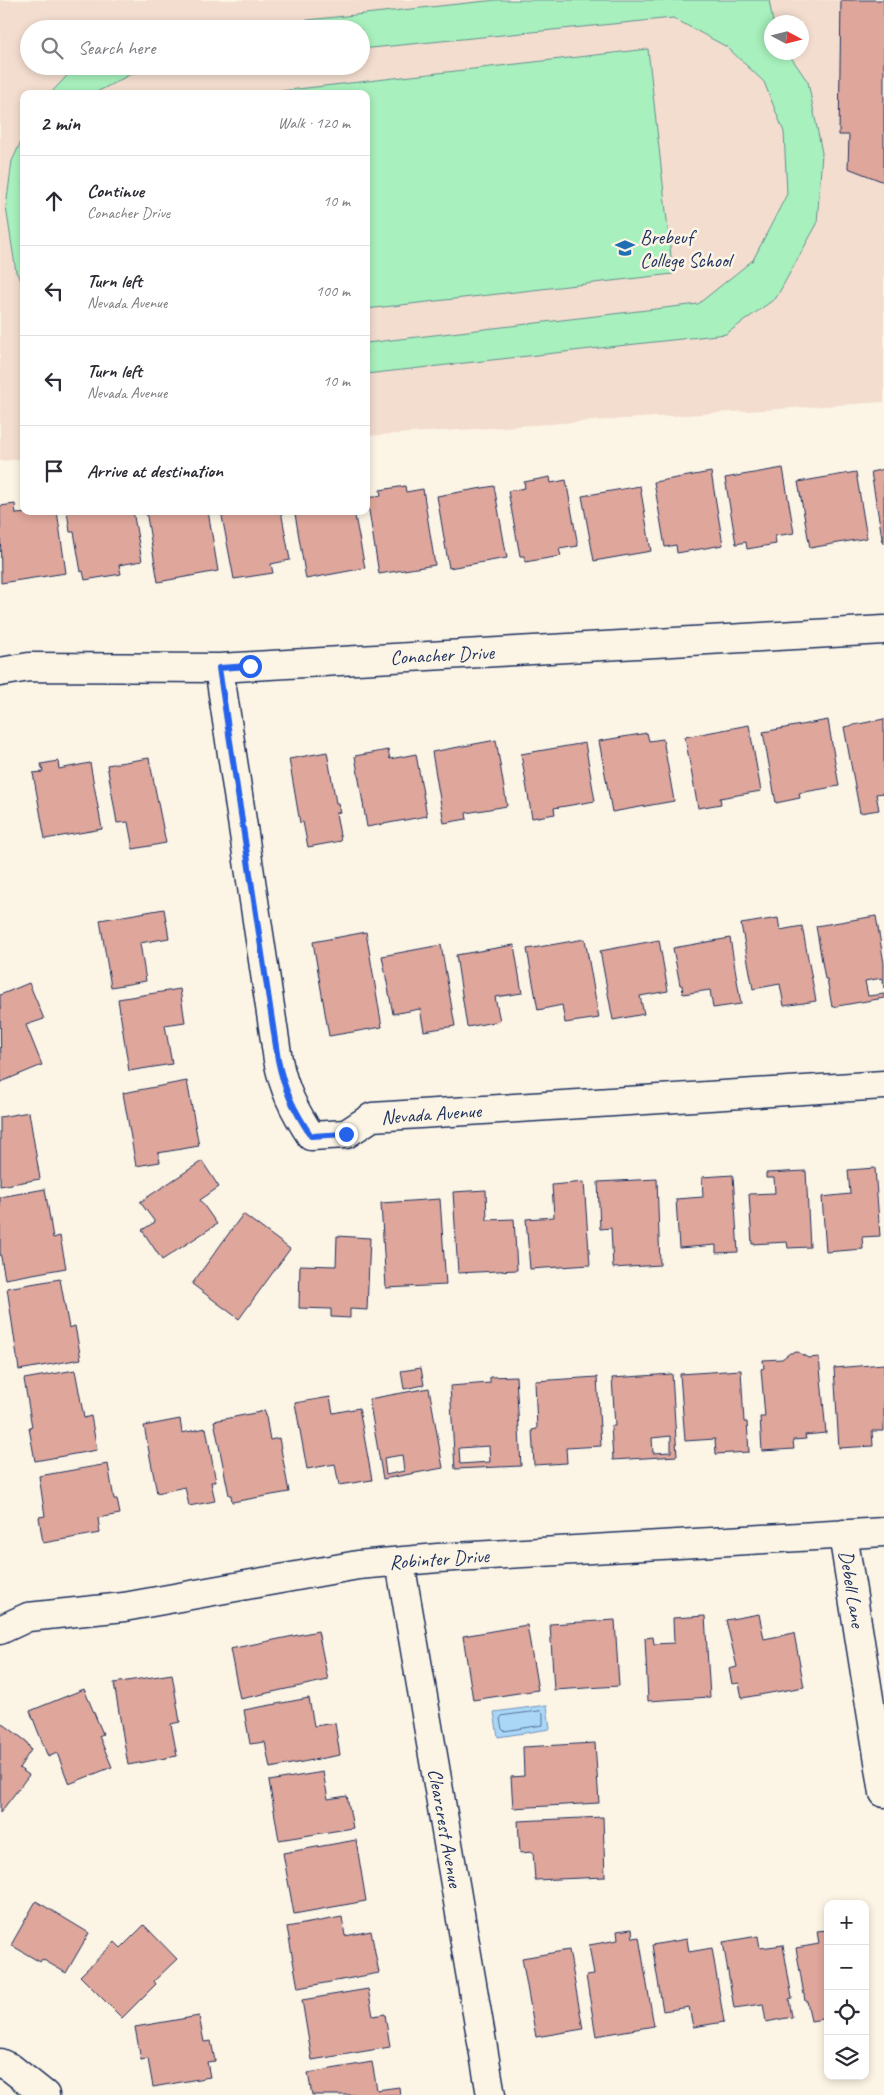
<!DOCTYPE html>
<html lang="en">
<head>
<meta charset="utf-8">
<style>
  :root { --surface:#fff; --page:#f2f2f3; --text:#2b2b33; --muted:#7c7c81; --line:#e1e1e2 }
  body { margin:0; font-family:Caveat,sans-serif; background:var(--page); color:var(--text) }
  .controls { position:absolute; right:15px; bottom:15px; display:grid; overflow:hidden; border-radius:10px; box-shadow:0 2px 8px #0003 }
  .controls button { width:45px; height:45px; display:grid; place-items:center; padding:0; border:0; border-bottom:1px solid var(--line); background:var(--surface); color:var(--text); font:25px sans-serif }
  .compass { position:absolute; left:764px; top:15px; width:45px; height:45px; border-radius:50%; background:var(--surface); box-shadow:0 2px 8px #0003; rotate:97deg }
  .stop { position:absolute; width:15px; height:15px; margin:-11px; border:4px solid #2563eb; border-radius:50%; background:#fff }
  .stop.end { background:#2563eb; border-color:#fff; box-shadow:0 1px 5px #0008 }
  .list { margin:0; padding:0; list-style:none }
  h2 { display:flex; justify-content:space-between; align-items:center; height:65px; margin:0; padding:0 20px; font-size:21px }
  h2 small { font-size:16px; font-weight:400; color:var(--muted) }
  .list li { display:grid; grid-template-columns:32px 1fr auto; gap:15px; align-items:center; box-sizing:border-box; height:90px; padding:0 20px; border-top:1px solid var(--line) }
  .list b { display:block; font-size:19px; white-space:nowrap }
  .list p { margin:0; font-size:16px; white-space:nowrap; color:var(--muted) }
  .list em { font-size:16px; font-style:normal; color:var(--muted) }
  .icon { flex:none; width:28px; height:28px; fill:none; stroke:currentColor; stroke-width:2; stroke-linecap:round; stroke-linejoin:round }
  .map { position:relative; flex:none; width:884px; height:2095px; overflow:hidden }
  .search { position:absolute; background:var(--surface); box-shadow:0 2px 8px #0003; left:20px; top:20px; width:350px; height:55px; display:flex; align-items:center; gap:12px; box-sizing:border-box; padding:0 18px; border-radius:28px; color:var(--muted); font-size:19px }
  .panel { position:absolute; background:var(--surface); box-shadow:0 2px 8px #0003; left:20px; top:90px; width:350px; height:425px; border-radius:10px }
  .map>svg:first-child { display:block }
  .built { fill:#f3ddcf; fill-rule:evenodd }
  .green { fill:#a8f0bd; stroke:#62908e }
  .water { fill:#abd7f7; stroke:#7194ba }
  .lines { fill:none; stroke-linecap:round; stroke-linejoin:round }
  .shore { stroke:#55729b; stroke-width:1 }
  .building { fill:#dfa69b; stroke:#1b2f5e; fill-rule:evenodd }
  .minor-casing { stroke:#1b2f5e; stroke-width:31 }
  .minor { stroke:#fcf5e5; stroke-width:28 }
  .route { stroke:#2563eb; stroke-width:6 }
  .labels { text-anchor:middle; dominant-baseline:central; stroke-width:5; stroke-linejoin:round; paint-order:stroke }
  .poi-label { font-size:20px; fill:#1b2f5e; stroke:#fcf5e5; text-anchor:start }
  .street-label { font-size:20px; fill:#1b2f5e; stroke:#fcf5e5 }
</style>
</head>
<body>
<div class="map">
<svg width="884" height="2095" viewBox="0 0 884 2095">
  <rect width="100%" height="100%" fill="#fcf5e5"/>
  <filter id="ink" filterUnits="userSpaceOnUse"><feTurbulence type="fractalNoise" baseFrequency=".02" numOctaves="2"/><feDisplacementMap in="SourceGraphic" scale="10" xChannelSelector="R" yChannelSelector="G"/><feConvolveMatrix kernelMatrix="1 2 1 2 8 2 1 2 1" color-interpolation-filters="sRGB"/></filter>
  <g filter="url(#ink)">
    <path class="built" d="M0 0H884V402L366 436V94H24V459L0 461ZM772 22H802V52H772ZM29 29H361V66H29Z"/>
    <path class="green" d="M496 0H769L773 22H772V52L788 53 808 82 822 153 817 224 776 298 726 334 366 374V343L698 304 753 260 787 194 784 132 764 82 727 47 673 18 361 49V29H223Z
      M648 49 673 274 366 309V94H254Z
      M76 66H194L135 72 93 94H50Z
      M24 135V285L16 272 6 207 12 161Z"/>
    <path class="water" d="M547 1705 550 1729 498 1737 494 1712Z"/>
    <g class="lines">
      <path class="shore" d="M541 1711 543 1713V1725L504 1731 502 1729 500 1719 502 1716Z"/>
    </g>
    <path class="building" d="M841 0H884V182L848 168 849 135H839Z
      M783 468 794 533 775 536 776 544 747 549 746 542 736 544 725 478Z
      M884 469V543H883L871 472Z
      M711 472 723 545 677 553 676 545 665 547 654 482Z
      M856 472 867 538 810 548 798 482Z
      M550 477 551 483 566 480 578 546 559 549 561 556 525 562 524 556H520L508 491 525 488 524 482Z
      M405 486 406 492 423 489 435 565 379 574 367 498 381 496 380 490Z
      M494 486 507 558 449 568 437 496Z
      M640 486 651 551 594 561 582 496Z
      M15 504 16 514 57 511 66 573 1 583 0 506Z
      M67 511H133L142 561 119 565 121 574 85 580 83 571 81 572 74 532H70Z
      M146 511H208L218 571 158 582Z
      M221 511H281L290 560 271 564 273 573 234 579Z
      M309 511H354L365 568 306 579 295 514Z
      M884 719V793L876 794 879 810 860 813 844 727Z
      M828 720 839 786 799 793 800 798 776 803 763 732Z
      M749 725 761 791 720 798 721 804 698 808 685 737Z
      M647 733 649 741 663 739 674 801 612 812 599 741Z
      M496 740 507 806 466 813 467 819 444 823 432 752Z
      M585 743 595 801 554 808 555 814 532 818 521 754Z
      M388 750 390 759 416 754 427 816 367 827 355 756Z
      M327 752 336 803H338L340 812 336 813 341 841 308 847 303 822 300 823 289 759Z
      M149 758 166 843 133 849 128 822 117 823 107 765Z
      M58 761 59 769 90 763 102 829 45 839 33 773 43 772 41 764Z
      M164 909 169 938 140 943 146 981 111 987 100 920Z
      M876 916 884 963V988L882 978 865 981 868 996 884 994V998L832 1007 827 979H825L816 926Z
      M778 918 780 930 802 926 816 1001 784 1006 780 984 753 989 741 924Z
      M366 932 382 1027 329 1036 313 942Z
      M730 938 741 1004 713 1008 710 990 683 994 682 985H680L673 948Z
      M585 939 599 1018 565 1023 562 1005 538 1010 527 949Z
      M659 940 668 991 640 996 644 1014 613 1020 600 951Z
      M441 945 455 1026 424 1031 420 1009 393 1014 382 956Z
      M514 945 522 993 495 997 500 1021 467 1027 456 955Z
      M29 983 44 1019 26 1025 42 1065 1 1082 0 995Z
      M180 989 185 1022 165 1025 172 1064 129 1071 118 999Z
      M187 1081 199 1146 158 1153 160 1162 136 1166 123 1093Z
      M29 1112 40 1179 0 1186V1117Z
      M202 1161 219 1187 200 1200 217 1224 162 1260 142 1230 155 1222 140 1202Z
      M875 1168 880 1236 862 1237 863 1249 826 1252 822 1197 850 1194 848 1170Z
      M806 1171 810 1247 788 1248 787 1242 752 1244 749 1194 775 1193 774 1178H766V1173Z
      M733 1175 738 1252 716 1253V1245L679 1248 676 1199 703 1197 702 1177Z
      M657 1179 660 1265 613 1268 611 1228 600 1229 598 1182Z
      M584 1182 590 1265 530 1269 526 1219 554 1217 552 1185Z
      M45 1189 53 1238 60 1236 66 1268 5 1279 0 1252V1197Z
      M486 1190 487 1220 514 1219 517 1270 458 1273 453 1192Z
      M440 1199 446 1285 386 1288 381 1203Z
      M243 1214 290 1249 239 1319 192 1284Z
      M337 1236 370 1238 367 1310 350 1309V1318L331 1317V1309L299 1308 300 1265 336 1266Z
      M60 1279 69 1328 75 1326 81 1359 19 1370 7 1288Z
      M798 1352 808 1358 819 1357 826 1433 805 1435 806 1439 793 1440 794 1449 762 1451 760 1417H765L761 1369 764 1368 763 1360 782 1359 790 1353Z
      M884 1364V1431H872L873 1446 839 1448 834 1368Z
      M421 1368 424 1385 404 1389 401 1371Z
      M75 1370 84 1418 91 1416 97 1450 35 1461 29 1428 32 1427 24 1379Z
      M741 1370 744 1422H747L749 1452 716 1454 715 1439 685 1441 680 1374Z
      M672 1374 677 1456 613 1460 611 1426H615L612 1378ZM671 1436V1452L653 1453 652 1438Z
      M516 1376 521 1466 455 1469 450 1386 490 1383V1377ZM489 1446 490 1462 460 1464 459 1448Z
      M597 1377 601 1446 566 1448 567 1463 534 1465 532 1430 537 1429 535 1381Z
      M429 1388 443 1468 383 1479 369 1399ZM402 1455 404 1471 386 1475 384 1458Z
      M330 1397 333 1413 359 1408 372 1480 339 1485 335 1464 307 1469 295 1403Z
      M265 1411 270 1440 279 1438 289 1492 232 1502 231 1495H229L214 1421Z
      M180 1419 182 1433 206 1428 216 1482H211L215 1501 189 1506 185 1487 157 1493 144 1426Z
      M108 1464 114 1499H117L120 1514 98 1518 100 1533 43 1543 39 1517 45 1516 39 1476Z
      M759 1614 764 1639 794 1633 804 1687 742 1698 739 1683 732 1684 729 1669 737 1667 726 1620Z
      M705 1616 710 1697 648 1701 645 1638 653 1637 654 1644 674 1643 673 1618Z
      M615 1620 619 1686 554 1690 550 1624Z
      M527 1625 538 1690 473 1700 463 1636Z
      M318 1631 328 1680 240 1699 230 1649Z
      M172 1674 180 1722 171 1724 177 1756 128 1765 114 1683Z
      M84 1689 103 1734 99 1736 112 1767 69 1784 57 1753 48 1757 30 1711Z
      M309 1698 314 1726 335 1723 340 1755 270 1768 265 1742 250 1744 244 1710Z
      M2 1723 26 1741 31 1750 19 1768 29 1775 0 1813V1726Z
      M595 1743 599 1803 513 1808 511 1777 524 1776 523 1747Z
      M323 1772 328 1799 347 1796 353 1828 279 1840 269 1781Z
      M603 1817 605 1877 535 1880 533 1852 520 1853 518 1821Z
      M356 1840 366 1901 294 1914 283 1853Z
      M36 1901 89 1933 66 1973 42 1959 40 1962 11 1945Z
      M342 1917 345 1936 371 1931 379 1973 298 1988 287 1927Z
      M144 1925 177 1959 154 1981 156 1984 122 2018 80 1976 115 1942 121 1948Z
      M632 1929 633 1938 639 1937 654 2026 596 2036 586 1976 594 1975 589 1945 618 1940 617 1931Z
      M828 1930V2018L811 2021 807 2001H805L796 1948 819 1944 817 1931Z
      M758 1936 760 1948 783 1945 792 1998 789 1999 792 2017 766 2022 763 2004 734 2008 723 1942Z
      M687 1939 689 1952 712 1948 724 2022 693 2027 689 2007 663 2011 652 1945Z
      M569 1950 583 2029 536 2037 522 1958Z
      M368 1989 373 2016 385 2014 390 2047 312 2060 302 2000Z
      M199 2016 204 2042 211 2041 215 2061 207 2062 210 2077 153 2087 148 2059 141 2060 135 2027Z
      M372 2062 377 2090 399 2087 400 2095H312L308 2073Z"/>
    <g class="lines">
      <defs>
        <path id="minor" d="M219 668 278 1060C284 1090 294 1110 311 1136L346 1134 372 1117 884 1085
          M0 672 29 667 219 668 884 630
          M843 1534 884 1793
          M400 1562 491 2095
          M0 1630 28 1617 124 1607 358 1565 438 1558 884 1532
          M0 2063 11 2068 45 2095"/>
      </defs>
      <use href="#minor" class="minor-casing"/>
      <use href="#minor" class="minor"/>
    </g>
  </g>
  <g class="lines" filter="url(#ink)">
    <path class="route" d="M250 666 219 668 278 1060C284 1090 294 1110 311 1136L346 1134"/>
  </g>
  <defs>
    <symbol id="school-bare" viewBox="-9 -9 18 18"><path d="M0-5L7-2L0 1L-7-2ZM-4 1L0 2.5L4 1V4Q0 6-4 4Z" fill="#1f6fb2" stroke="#fcf5e5" stroke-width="2.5" paint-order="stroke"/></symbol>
  </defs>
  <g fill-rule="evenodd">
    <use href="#school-bare" x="611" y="234" width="28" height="28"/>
  </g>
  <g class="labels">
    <g class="poi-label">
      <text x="640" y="237">Brebeuf<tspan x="640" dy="23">College School</tspan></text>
    </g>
    <g class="street-label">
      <text transform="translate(442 655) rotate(-3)">Conacher Drive</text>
      <text transform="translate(431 1114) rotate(-4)">Nevada Avenue</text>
      <text transform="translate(439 1559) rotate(-4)">Robinter Drive</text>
      <text transform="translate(852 1589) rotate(81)">Debell Lane</text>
      <text transform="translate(445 1828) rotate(80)">Clearcrest Avenue</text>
    </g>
  </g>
</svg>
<div class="controls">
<button>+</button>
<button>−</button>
<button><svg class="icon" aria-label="locate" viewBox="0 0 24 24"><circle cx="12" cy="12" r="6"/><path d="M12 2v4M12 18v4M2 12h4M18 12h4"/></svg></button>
<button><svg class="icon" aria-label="layers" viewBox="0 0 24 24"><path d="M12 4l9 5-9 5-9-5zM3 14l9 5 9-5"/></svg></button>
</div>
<svg class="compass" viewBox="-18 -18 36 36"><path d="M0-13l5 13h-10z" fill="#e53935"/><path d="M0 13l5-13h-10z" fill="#7c7c81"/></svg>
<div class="stop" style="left:250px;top:666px"></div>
<div class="stop end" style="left:346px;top:1134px"></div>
<div class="search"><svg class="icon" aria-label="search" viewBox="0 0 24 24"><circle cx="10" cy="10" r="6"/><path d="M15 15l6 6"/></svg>Search here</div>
<section class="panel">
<h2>2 min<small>Walk · 120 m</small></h2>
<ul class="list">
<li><svg class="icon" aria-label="ahead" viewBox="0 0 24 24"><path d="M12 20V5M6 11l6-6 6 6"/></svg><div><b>Continue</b><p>Conacher Drive</p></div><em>10 m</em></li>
<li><svg class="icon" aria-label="left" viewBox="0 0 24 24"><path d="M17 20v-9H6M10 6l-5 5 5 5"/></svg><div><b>Turn left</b><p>Nevada Avenue</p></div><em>100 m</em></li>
<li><svg class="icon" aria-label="left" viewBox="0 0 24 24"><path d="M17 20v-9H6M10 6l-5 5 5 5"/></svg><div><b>Turn left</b><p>Nevada Avenue</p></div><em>10 m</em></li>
<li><svg class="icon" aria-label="arrive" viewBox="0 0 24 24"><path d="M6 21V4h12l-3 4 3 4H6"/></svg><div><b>Arrive at destination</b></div></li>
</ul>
</section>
</div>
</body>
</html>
